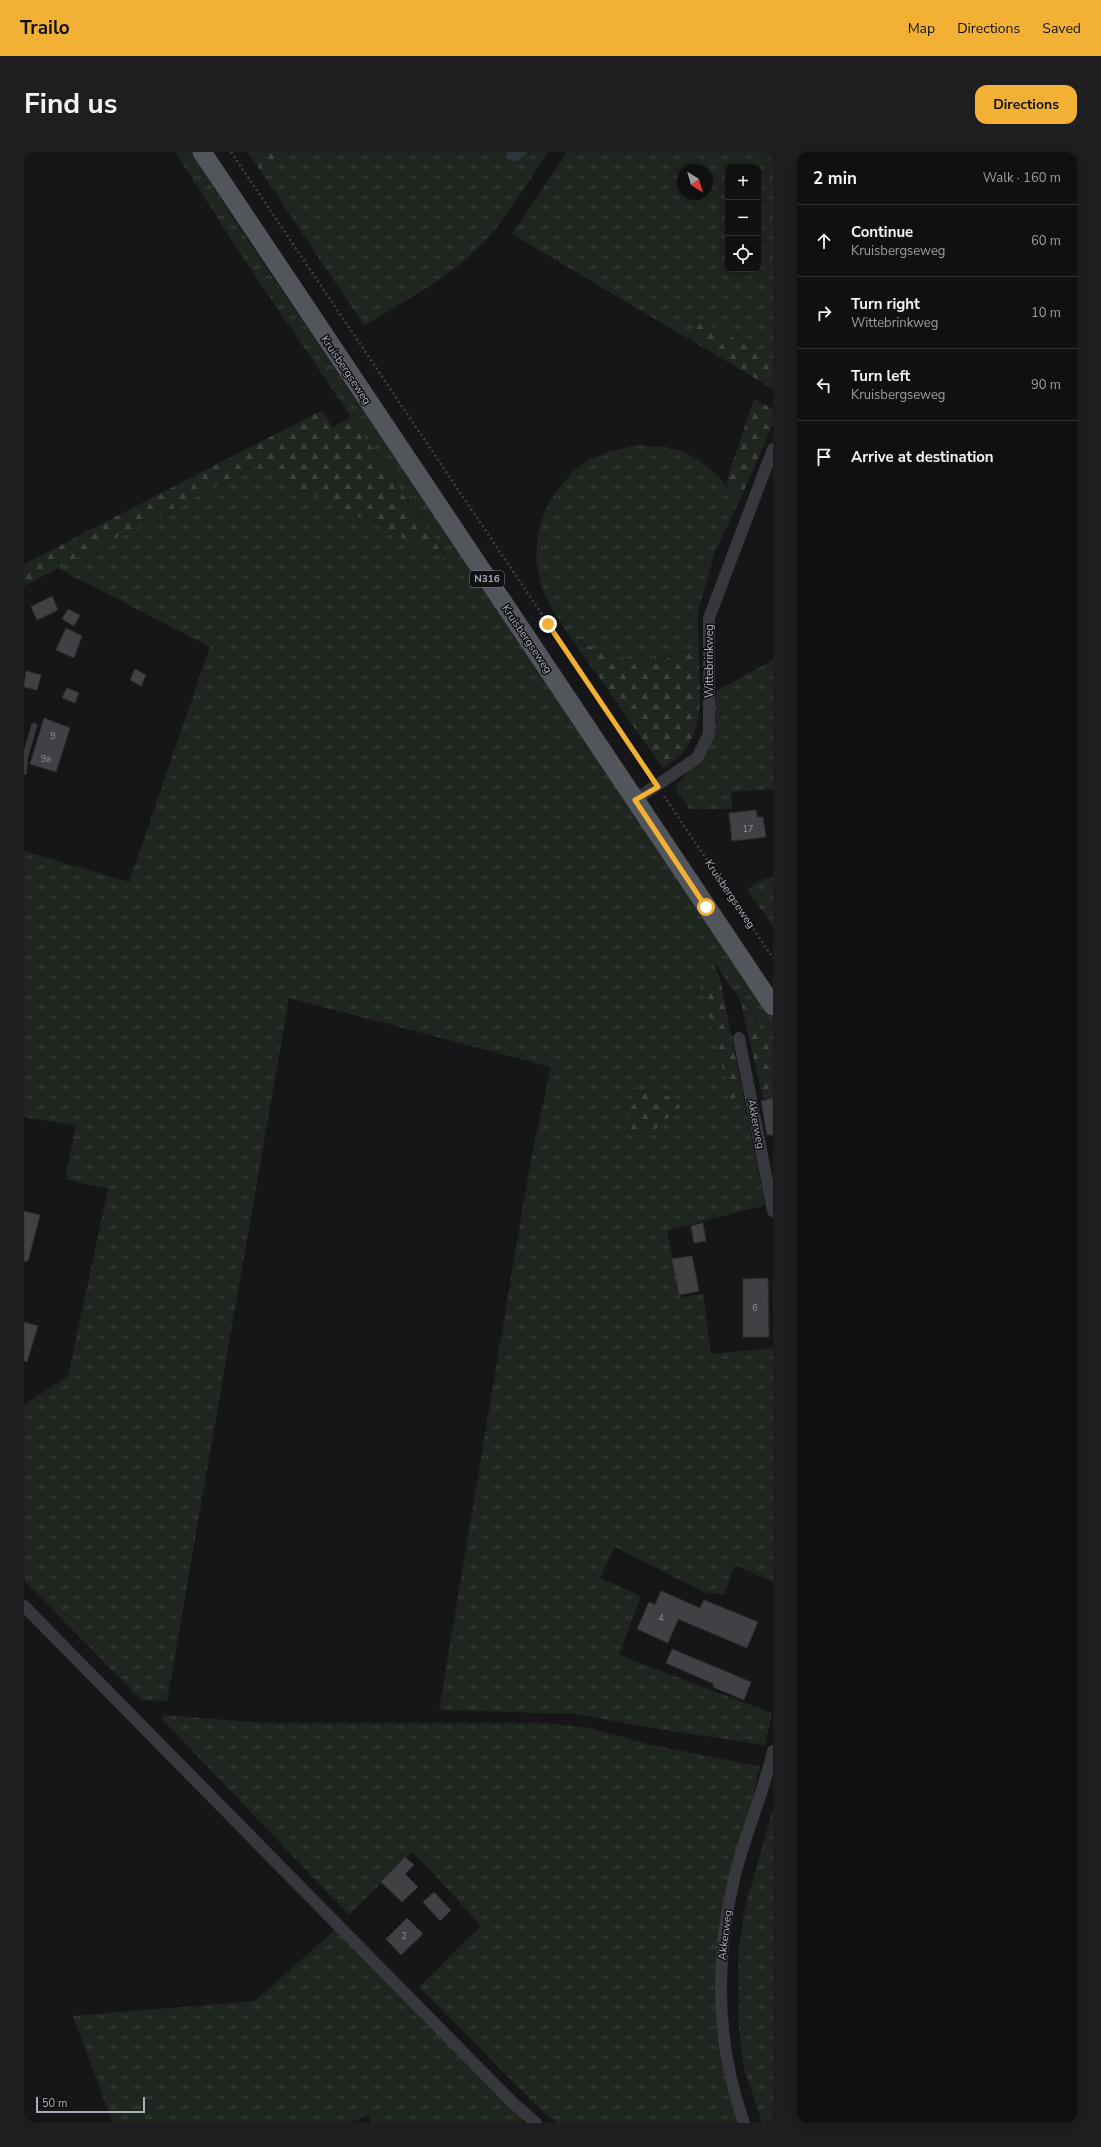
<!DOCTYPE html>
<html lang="en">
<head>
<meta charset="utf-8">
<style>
  :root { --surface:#101012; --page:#1e1e20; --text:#f1f3f6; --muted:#9c9d9f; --line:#303032; --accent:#f2b134 }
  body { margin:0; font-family:"Nunito Sans",sans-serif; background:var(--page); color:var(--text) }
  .controls { position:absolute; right:12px; top:12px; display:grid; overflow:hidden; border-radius:8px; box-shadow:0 2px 10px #0003 }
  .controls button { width:36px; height:36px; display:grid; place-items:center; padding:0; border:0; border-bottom:1px solid var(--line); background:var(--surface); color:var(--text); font:20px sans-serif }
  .compass { position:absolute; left:653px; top:12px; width:36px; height:36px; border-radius:50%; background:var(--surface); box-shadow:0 2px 10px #0003; rotate:143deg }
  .scale { position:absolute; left:12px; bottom:10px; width:109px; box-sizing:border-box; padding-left:4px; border:2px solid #a8adb8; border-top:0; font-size:11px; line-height:14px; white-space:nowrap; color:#a8adb8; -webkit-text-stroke:3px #111113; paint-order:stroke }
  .stop { position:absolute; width:12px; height:12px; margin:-9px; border:3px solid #f2b134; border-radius:50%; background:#fff }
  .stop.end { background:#f2b134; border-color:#fff; box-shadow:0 1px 4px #0008 }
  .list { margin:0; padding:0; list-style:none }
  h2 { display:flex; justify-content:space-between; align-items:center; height:52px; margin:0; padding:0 16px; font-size:17px }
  h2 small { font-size:13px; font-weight:400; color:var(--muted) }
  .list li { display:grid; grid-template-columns:26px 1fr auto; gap:12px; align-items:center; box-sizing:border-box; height:72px; padding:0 16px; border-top:1px solid var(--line) }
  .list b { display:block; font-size:15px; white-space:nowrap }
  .list p { margin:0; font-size:13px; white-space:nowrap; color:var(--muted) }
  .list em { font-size:13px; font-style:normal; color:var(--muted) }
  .icon { flex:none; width:22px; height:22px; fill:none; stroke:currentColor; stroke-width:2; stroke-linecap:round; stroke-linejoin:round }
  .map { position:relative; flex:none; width:749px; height:1971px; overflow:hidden; border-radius:12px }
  header { display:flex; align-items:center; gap:24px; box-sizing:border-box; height:56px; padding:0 20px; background:var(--accent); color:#111 }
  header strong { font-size:19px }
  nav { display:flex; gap:22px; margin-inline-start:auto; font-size:14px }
  .intro { display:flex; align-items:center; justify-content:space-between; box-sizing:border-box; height:96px; padding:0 24px }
  h1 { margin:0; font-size:28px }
  .button { padding:10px 18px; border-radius:12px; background:var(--accent); color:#111; font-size:14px; font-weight:700 }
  main { display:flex; gap:24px; padding:0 24px }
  aside { flex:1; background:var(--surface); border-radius:12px; box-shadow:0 2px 10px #0003 }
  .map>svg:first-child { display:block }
  .grass { fill:url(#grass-tufts); fill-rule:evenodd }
  .forest { fill:url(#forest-firs) }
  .water { fill:#2c353c }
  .building { fill:#404145; stroke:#303034 }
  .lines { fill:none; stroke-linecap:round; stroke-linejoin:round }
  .path { stroke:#3d3f44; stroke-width:2.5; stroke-dasharray:2 3; stroke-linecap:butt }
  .service { stroke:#37383d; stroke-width:6 }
  .minor { stroke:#37383d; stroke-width:12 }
  .primary { stroke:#53555c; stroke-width:19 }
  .route { stroke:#f2b134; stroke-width:5 }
  .labels { text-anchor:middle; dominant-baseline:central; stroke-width:3; stroke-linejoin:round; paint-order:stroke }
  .number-label { font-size:9px; fill:#8e929b }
  .shield { fill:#111113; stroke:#7b7e86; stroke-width:1 }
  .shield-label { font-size:10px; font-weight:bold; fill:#a8adb8 }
  .street-label { font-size:11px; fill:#a8adb8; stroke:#111113 }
</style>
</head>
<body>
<header>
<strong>Trailo</strong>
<nav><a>Map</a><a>Directions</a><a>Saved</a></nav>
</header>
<div class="intro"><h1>Find us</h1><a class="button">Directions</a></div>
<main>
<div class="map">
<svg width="749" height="1971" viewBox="0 0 749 1971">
  <defs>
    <pattern id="grass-tufts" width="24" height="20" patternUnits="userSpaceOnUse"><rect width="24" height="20" fill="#1e261f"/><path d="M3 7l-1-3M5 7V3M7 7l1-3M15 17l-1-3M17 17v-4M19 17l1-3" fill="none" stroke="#3c433d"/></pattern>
    <pattern id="forest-firs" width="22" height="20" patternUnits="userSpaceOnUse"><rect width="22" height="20" fill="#1e261f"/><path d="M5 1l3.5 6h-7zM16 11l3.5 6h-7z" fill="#3c433d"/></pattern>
  </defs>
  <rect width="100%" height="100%" fill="#161618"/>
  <path class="grass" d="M151 0H167L213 72 749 866V896L688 807 696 826 677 831 707 946 719 943 741 1053 643 1079 657 1146 679 1141 687 1202 749 1196V1430L711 1413 700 1443 680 1440 591 1395 576 1426 617 1444 595 1503 748 1561 741 1593 634 1577 551 1562 415 1558 506 1012 527 915 265 846 143 1549 117 1548 0 1428V1253L44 1224 84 1037 41 1027 52 974 0 965V699L105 730 186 495 33 416 231 314 423 407 216 101Z
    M258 0H483V6L494 9 504 0H524C503 31 484 66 458 92 426 125 382 148 343 172H339L236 18Z
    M543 0H749V208L676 168 666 188 488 82ZM704 15H734V117H704ZM659 18H683V42H659Z
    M614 293C624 294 635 294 645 296 675 301 698 326 715 350L691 399 674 460V494C652 503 630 511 606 508 520 497 483 393 540 330 544 326 547 320 552 317 570 302 592 298 614 293Z
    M749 508V637L707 640 709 657H665L652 638 653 633 679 600 689 573 692 539Z
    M749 726V775L723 737 740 727Z
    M139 1563 241 1571H519L567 1576 623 1592 734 1614 736 1615 699 1770 692 1825 718 1971H534L521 1962 395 1835 457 1774 398 1709 388 1700 325 1763 137 1566Z
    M749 1657V1971H738L720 1916 715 1879 714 1805 720 1759Z
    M313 1776 499 1966V1971H347L344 1963 325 1971H89L49 1864 231 1849Z"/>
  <path class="forest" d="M224 0H258L236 18Z
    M676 168 749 208V237L667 188Z
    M730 247 749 257V272L715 350 702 331Z
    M298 258 308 275 327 265 423 408 231 314 0 434V412Z
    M536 470 556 489 580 502 606 508 641 507 674 494C675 540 686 591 639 616Z
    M696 826 719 943 707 947 676 831Z
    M716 847 749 896V945L739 947Z
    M611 936 663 949 629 979 601 980Z"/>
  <path class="water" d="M483 0H504L494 9H487L483 6Z"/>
  <path class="building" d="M28 444 34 458 13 468 7 455Z
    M44 457 56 463 50 474 38 467Z
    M42 476 58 484 50 506 32 498Z
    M111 517 122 523 117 534 106 528Z
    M2 519 17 523 13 538 0 535Z
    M43 536 55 541 51 551 38 546Z
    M20 566 46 576 32 620 6 612Z
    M732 658 733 665H739L742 685 708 689 705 661Z
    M749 946V983H743L737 949Z
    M0 1059 16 1063 4 1109H0Z
    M679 1071 682 1089 670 1091 667 1074Z
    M668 1104 675 1139 655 1143 648 1107Z
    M744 1126 745 1185H719V1127Z
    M0 1170 14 1174 3 1210 0 1209Z
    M637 1439 676 1456 680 1448 734 1470 723 1496 654 1467 644 1491 613 1477 625 1450 631 1453Z
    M648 1497 727 1530 720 1548 689 1535 690 1532 642 1511Z
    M381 1705 390 1713 381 1722 394 1735 378 1750 357 1730Z
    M410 1740 427 1758 416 1769 399 1750Z
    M383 1766 399 1782 377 1803 362 1787Z"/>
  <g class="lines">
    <path class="path" d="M207 0 626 623
      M640 644 749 806"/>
    <path class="service" d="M0 620 1 606 10 574"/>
    <path class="minor" d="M611 648 673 606 685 582V466L749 297
      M715 886 749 1059
      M0 1454 489 1951 512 1971
      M720 1971C692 1892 691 1808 710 1727 720 1684 739 1643 749 1599"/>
    <path class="primary" d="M178 0 749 854"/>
  </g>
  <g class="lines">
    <path class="route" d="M524 472 634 635 611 648 682 755"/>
  </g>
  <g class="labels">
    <g class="number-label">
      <text x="29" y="584">9</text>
      <text x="22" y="607">9a</text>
      <text x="724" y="677">17</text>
      <text x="731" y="1156">6</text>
      <text x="637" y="1466">4</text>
      <text x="380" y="1784">2</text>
    </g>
    <rect class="shield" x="446" y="419" width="34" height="16" rx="3"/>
    <g class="shield-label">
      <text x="463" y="427">N316</text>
    </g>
    <g class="street-label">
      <text transform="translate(322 218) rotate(56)">Kruisbergseweg</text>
      <text transform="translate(503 487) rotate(56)">Kruisbergseweg</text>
      <text transform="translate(685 509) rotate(-90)">Wittebrinkweg</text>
      <text transform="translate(706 742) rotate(56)">Kruisbergseweg</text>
      <text transform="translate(732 972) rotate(79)">Akkerweg</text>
      <text transform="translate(701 1783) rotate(-83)">Akkerweg</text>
    </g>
  </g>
</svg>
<div class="controls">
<button>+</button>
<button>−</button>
<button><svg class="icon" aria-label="locate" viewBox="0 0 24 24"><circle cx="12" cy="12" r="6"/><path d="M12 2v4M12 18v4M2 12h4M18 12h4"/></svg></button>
</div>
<svg class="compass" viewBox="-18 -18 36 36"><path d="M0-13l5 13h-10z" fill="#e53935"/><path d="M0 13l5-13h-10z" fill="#9c9d9f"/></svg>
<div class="scale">50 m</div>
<div class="stop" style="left:682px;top:755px"></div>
<div class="stop end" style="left:524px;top:472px"></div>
</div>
<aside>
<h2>2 min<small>Walk · 160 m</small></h2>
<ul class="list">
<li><svg class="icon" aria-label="ahead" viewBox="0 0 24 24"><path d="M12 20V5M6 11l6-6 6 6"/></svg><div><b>Continue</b><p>Kruisbergseweg</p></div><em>60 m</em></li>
<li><svg class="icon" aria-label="right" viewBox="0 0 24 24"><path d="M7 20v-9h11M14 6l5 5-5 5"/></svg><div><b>Turn right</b><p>Wittebrinkweg</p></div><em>10 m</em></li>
<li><svg class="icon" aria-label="left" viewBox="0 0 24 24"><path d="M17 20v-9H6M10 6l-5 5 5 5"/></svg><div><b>Turn left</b><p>Kruisbergseweg</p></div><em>90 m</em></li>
<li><svg class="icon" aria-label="arrive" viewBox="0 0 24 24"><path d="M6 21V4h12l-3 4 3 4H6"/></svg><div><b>Arrive at destination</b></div></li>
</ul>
</aside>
</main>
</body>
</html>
